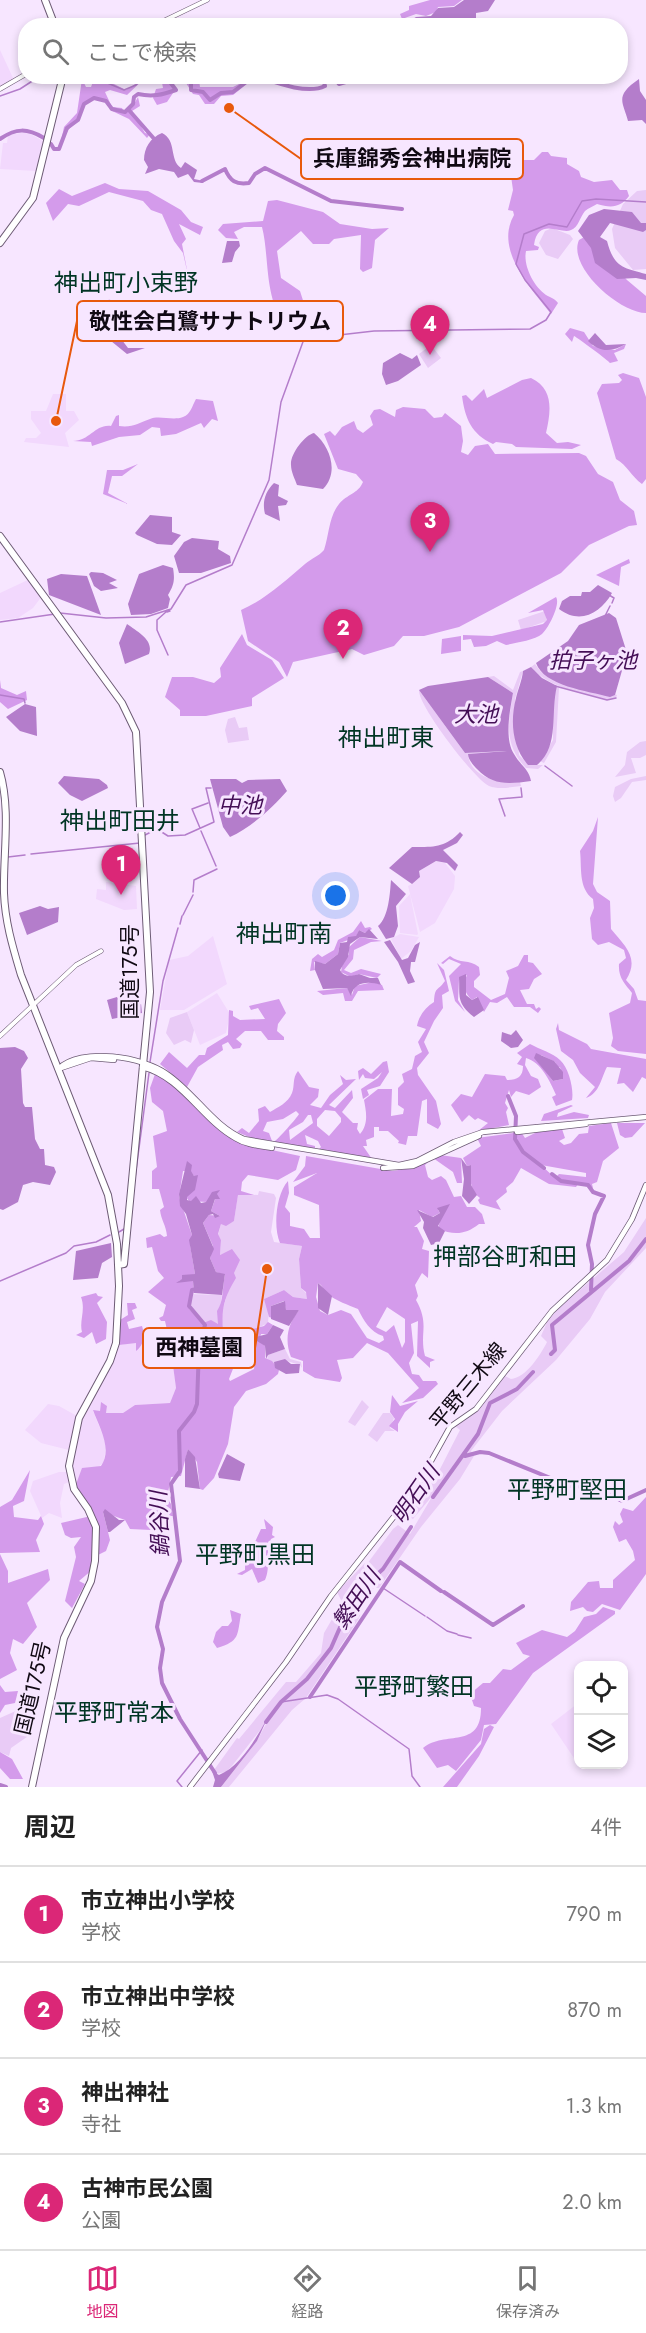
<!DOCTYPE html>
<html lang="ja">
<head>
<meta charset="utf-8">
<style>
  :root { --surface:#fff; --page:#f2f2f2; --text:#222; --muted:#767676; --line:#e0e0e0; --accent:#db2777 }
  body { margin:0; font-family:Jost,"Noto Sans JP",sans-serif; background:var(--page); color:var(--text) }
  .controls { position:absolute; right:18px; bottom:18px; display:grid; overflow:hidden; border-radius:12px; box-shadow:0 3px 9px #0003 }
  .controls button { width:54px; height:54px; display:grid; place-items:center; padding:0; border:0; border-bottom:2px solid var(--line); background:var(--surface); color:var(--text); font:30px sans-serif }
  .you { position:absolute; left:336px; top:896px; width:21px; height:21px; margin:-15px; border:4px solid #fff; border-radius:50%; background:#1a73e8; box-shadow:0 0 0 9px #1a73e833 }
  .badge { display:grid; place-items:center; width:39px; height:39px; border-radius:50%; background:var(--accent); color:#fff; font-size:20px; font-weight:700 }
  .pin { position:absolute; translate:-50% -50px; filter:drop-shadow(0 2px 3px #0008) }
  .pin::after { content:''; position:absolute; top:32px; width:21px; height:18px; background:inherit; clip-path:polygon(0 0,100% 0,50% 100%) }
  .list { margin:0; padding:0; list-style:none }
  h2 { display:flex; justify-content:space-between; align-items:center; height:78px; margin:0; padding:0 24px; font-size:26px }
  h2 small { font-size:20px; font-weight:400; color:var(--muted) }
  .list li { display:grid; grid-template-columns:39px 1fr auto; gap:18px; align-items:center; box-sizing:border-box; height:96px; padding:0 24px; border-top:2px solid var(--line) }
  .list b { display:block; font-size:22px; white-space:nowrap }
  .list p { margin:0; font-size:20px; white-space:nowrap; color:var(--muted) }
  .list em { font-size:20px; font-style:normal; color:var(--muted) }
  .icon { flex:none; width:33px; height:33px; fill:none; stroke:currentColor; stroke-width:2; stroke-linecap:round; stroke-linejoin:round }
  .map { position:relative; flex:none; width:646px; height:1787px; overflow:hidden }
  .search { position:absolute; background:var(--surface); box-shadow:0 3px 9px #0003; left:18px; right:18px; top:18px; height:66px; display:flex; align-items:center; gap:15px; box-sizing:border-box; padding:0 21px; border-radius:24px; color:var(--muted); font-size:22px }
  .sheet { height:462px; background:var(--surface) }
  nav { display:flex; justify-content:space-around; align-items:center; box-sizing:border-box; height:84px; border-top:2px solid var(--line); background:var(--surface); font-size:16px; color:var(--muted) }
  nav a { display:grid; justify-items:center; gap:3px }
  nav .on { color:var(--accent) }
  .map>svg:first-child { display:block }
  .built { fill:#f2d8fd }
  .green { fill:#e9cbf6 }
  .forest { fill:#d49beb; fill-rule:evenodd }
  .water { fill:#b47dcb }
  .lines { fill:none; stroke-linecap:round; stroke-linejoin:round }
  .stream { stroke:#b47dcb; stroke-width:1.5 }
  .river { stroke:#b47dcb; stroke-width:4 }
  .secondary-casing { stroke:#6d5b75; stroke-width:5 }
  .primary-casing { stroke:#6d5b75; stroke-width:6 }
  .highway-casing { stroke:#6d5b75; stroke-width:8 }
  .secondary { stroke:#fff; stroke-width:4 }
  .primary { stroke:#fff; stroke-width:4.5 }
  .highway { stroke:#fff; stroke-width:6 }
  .labels { text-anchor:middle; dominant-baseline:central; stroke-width:6; stroke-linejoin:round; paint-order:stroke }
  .street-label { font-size:21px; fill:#100913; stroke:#f7e6ff }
  .water-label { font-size:22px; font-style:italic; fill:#440e56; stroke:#f7e6ff }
  .quarter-label { font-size:24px; fill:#013524; stroke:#f7e6ff }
  .leader { fill:none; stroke:#e8590c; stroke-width:2 }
  .callout-dot { fill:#e8590c; stroke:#f7e6ff; stroke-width:2 }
  .callout { fill:#f7e6ff; stroke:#e8590c; stroke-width:2 }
  .callout-label { font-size:22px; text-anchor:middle; font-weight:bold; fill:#100913 }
</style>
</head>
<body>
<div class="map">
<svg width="646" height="1787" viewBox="0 0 646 1787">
  <rect width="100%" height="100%" fill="#f7e6ff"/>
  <path class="built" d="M0 50 14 80 0 88Z
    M27 132 43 141 36 171 0 169 3 143H7L8 135Z
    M53 394H66V411H74L79 420 65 433 69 447 24 442 26 438H36L41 433 31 419V411H46Z
    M30 579 42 596 33 608 18 618 0 620V593Z
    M436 861 445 863 455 876 454 889 435 923 420 932 408 886 412 884 419 871Z
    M106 882 136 886 137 909 124 910 96 899 97 889 106 890Z
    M410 894 418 934 417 935 400 933 399 906Z
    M400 934 419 937 411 951 401 959 391 939Z
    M213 936 227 984 184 1010H160L169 960 188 956Z
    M217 993 230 1014 226 1033 200 1045 187 1012Z
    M144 1339 151 1342 149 1350 170 1343 176 1388 170 1403 135 1405 123 1413H106L107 1406 101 1403 100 1411H93L106 1443 104 1462 75 1487 70 1467 79 1421 117 1346 133 1342 137 1343 139 1349Z
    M48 1404 59 1406 77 1416 69 1450 41 1443 25 1430Z
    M59 1472H68L69 1482 64 1484 60 1503 62 1518 49 1513 42 1518 30 1491 33 1481Z
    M577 1704 578 1764 584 1765 580 1767 551 1724Z"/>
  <path class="green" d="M646 190V269L633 270 615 248 612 229 623 204 637 191Z
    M552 228 570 235 573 239 558 259 546 255 539 243 545 231Z
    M110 299 116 317 103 322 97 316 101 303Z
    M431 345 441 358 428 368 419 354Z
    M545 611 547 621 521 630 518 620Z
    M535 664 541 672 617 695 616 698 607 700C581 692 550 689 531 667Z
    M523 671 515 699 519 755 529 765H543L538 769 526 768C504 745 508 723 513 693L488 677 494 676 513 690 520 672Z
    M556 687 559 688 556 742 544 763 540 761 553 740V700Z
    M419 690 465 753 507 751 468 754C470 778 501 784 520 782L521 786C511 787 499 790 489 786 474 779 417 704 419 690Z
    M235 717 239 728 247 727 249 740 228 743 225 730 228 719Z
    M646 741V755L640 758H631L636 773 615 777 625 765 627 752 640 742Z
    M646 776V780L632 782 621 798 615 802 613 796 615 787 631 779Z
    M187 1012 194 1030 191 1043 185 1040 174 1045 166 1033 170 1018Z
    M259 1191 274 1194 276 1198 271 1232 274 1242 302 1246 299 1259 301 1288 308 1295 307 1299 293 1297 284 1290 264 1299 269 1311 268 1323 246 1334 243 1349 226 1346 221 1315 236 1265 230 1251 220 1255 221 1240 218 1235 221 1224 234 1221 238 1194 258 1195Z
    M646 1218V1248L605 1292 590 1319 556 1360 502 1411 471 1451 474 1456 460 1479 421 1527 379 1588H374L360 1603 363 1608 358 1620 306 1698 292 1710 229 1787H221L257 1741 268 1720 232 1766 226 1772 216 1774 214 1770 237 1738 239 1739 286 1682H296L321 1653 324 1633 342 1602 337 1592 365 1563 367 1564 393 1529 398 1525 410 1534 433 1495 413 1519 407 1516 408 1514 440 1469 460 1430 455 1426 479 1409 503 1375 511 1379C526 1378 541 1354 547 1342L541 1336 548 1320 560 1307 624 1252Z
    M190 1294 222 1295 218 1324 204 1323 189 1309Z
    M285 1349 290 1359 301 1362 302 1368 300 1365 287 1361 275 1368 267 1360 268 1355Z
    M362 1400 369 1407 355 1426 348 1422Z
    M383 1413H390L394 1418 390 1428 395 1431H385L377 1442 368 1435Z
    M18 1710 34 1732 11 1748 9 1756 0 1752V1718Z"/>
  <path class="forest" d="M430 0H462L454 6 438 7 436 12 426 16 416 14 402 19 400 14 409 10V6Z
    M85 77H100L126 90 146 77 127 95 110 90 105 92 112 107 122 108 124 112 133 106 138 97 140 106 132 111 145 133 150 134 147 138 129 119 110 110 107 102 96 97 83 104 78 121 67 131 60 146 64 127 77 113 82 79 86 87H91L94 79Z
    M249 77H320L248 83 233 95 221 96 214 104H205L199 95 193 94 186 83 177 80 169 83 175 90 167 102 157 105 153 98 156 89 163 88 161 77H192L199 80 200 87H233L239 84 240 77Z
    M542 152H548L551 156 567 158V164L579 171 581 177 594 182 612 180 620 190H627L629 196C620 208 611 208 597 204 594 206 588 208 585 211 580 217 578 228 571 230 561 235 538 216 534 245L539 247 538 250 526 251C523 265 533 286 546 295 551 298 554 298 558 303L551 314C531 288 494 250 514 215L513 211 508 210 513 190 510 169 516 170 521 160H534Z
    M105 183 119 189 148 191 181 210 191 222 203 227 200 235 179 224 186 239 182 244 188 275 183 253 174 241 162 214 151 210 143 201 109 192 79 206 68 204 53 221 46 203 59 189 72 196Z
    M277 200 323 212 340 224 372 229 389 228 375 240 372 268 363 272 360 269 361 235 334 239 329 244H313L301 231 277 251 281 278 300 291 307 313H325L324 329 297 339 291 336 290 328C263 306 270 257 262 227H244L234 232 238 239 226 238 218 230 223 224 263 221 268 201Z
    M586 236 627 280 646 296V313C620 313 567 267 579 240Z
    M570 328 584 332 593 346 615 350 626 344 624 349 614 353 618 361 610 363C609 361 578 338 574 336L572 342 565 334Z
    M623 373 639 378 646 397V479L642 484C631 476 627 465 616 459L597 393 602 384 619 383 622 380 618 375Z
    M531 378C554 389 551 411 546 433L557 443 568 442 581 445 572 449 516 447 512 444 496 442 493 444C471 434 465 418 462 396L466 395 472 401 484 389 487 398 522 380Z
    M196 399 213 401 218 421 212 419 204 428 201 423 176 434 161 436 160 428 152 427 140 435 119 437 92 446 91 442 73 441C90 441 95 424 111 426L116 416 119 415V426C132 428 139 423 150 419 159 415 173 421 183 417 191 414 192 406 196 399Z
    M403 407 425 409 434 418 442 417 445 413 461 426 463 441 461 452 468 455 475 446 488 444 495 454 579 453 586 456 598 474 613 482 620 500 634 511 637 525 629 526 589 545 561 573 459 627 424 636H403L394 646 364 655 352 649 293 662 287 677 279 662 248 641 241 610C266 599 285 581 305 564 312 558 319 556 324 550 329 535 329 516 339 504 347 494 358 494 363 482L356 474 338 469 324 434 330 431 335 436 342 427 354 421 357 429 363 433 373 425 370 416 374 410 380 409 395 417 396 410Z
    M138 464 122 476H112L108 493 128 504 103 494 107 470H123Z
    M629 559 630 563 621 567 619 586 596 575Z
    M556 597C561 604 548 629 542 634 535 640 515 643 506 645L497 641 486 646 474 647 471 639 463 640V635L492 636 543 624 547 620 543 610 528 613Z
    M242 634 247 645 272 660 284 678 252 698V706L206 716H180V710L165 697 172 677H193L214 683 221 677 220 668Z
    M461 636V651L441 654 442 639Z
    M0 680 1 688 17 695 26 691 27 700 8 709 0 702Z
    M598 817 593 884 597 892 610 901 611 929C625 946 640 958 626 980L634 989 638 1000 646 1001V1054L618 1051 611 1046 613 1038 609 1013 630 1003 632 993C625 984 618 978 619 964L626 958 624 950 609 942 598 945 592 939 590 918 594 908 593 899C578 888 582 867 580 851L593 831Z
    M361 921 365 928 370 927 372 929 365 933 359 930 356 937 340 943 338 954 325 964 314 962 315 970 310 971 312 959 318 954 322 957 334 950 338 940 353 932Z
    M360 937 382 941 371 942 354 950 353 959 344 970 351 973 361 969 381 974 377 978 359 974 351 977 341 972 342 966 349 954 348 948Z
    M524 955H528V962L533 963 542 974 534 979 529 989 520 990 527 1004H534L536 1009 539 1007 541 1009 538 1013 530 1007H514L507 997 497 1003 490 1002 484 1012 477 997 472 1000C464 992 462 985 467 975L459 980 458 1000 465 1012 455 1001 449 976 461 964 449 959 443 964 441 963 450 956C460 964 469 959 479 967L480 975 474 981V987L491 1000 505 994 509 978 506 971 518 966Z
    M437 963 444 970 449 991 442 995 443 1008 434 1021 424 1042 429 1053 417 1068 418 1075 436 1101 441 1124 438 1129 427 1123V1099L422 1101 417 1136H408L406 1145 398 1143 399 1141 388 1131H379V1127H374V1137L366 1140 367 1146H363L372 1159 318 1150 321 1147 318 1141 305 1135 307 1144 315 1146V1150L274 1142C278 1139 297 1118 299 1114L296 1111 283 1119 267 1122 263 1131 269 1133 272 1141 254 1139 237 1132 242 1128 249 1133 259 1121 258 1109 265 1106 270 1112C278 1107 288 1103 292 1093 295 1086 292 1078 298 1071L309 1087 319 1089 318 1097 310 1105 321 1108 330 1095 343 1084 340 1075 346 1080 356 1079 329 1105 335 1108 352 1090 353 1098 342 1112 353 1123H358L357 1129 360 1134C369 1124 366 1111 364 1100L378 1089H392L391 1116 403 1114 404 1109 398 1105V1088L404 1082 402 1074 412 1069 415 1056 422 1052 418 1042 426 1029 417 1026C419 1015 426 1007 434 1002 435 986 437 992 445 981ZM325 1110 335 1111 341 1118V1122L329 1136 317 1126V1119ZM308 1115H311L313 1123 290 1140 289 1130 303 1122Z
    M373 982 382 985 384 990 358 991 352 1001H345L343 993 323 995 317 991 347 988 352 995 355 986Z
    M279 999 286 1013 278 1024 277 1031 284 1037V1040H268L261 1031H245L236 1039 242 1044 240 1048 233 1049 228 1042 222 1045 223 1050 198 1067 187 1087 160 1064 169 1052 187 1068 199 1055H205L207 1048 228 1035 229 1010 233 1011V1016L240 1020 265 1019 258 1008 251 1010 249 1006Z
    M558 1023 559 1030 587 1044 591 1049 646 1059V1079L642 1077 633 1092 624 1083 617 1084 621 1068 607 1067C601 1078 600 1093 586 1098L595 1087 580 1073 573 1060 561 1051 556 1029Z
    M530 1044C539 1049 553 1053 560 1060 569 1068 574 1090 572 1100L556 1106 552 1097 556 1095C550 1081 541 1062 526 1058L525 1065 531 1076 538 1079 541 1087 529 1095 516 1091 511 1097 509 1090 505 1103 508 1108 506 1112 509 1125 478 1131 488 1123 478 1118 475 1120 469 1115 462 1122 451 1105 461 1094 472 1097 485 1074 505 1076 507 1080C517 1080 523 1077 523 1066L517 1064 522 1057 517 1053ZM541 1055 555 1062 558 1068 560 1067 563 1079 553 1081 535 1058Z
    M387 1061 389 1072 380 1086 367 1090 369 1095 363 1099 361 1089 378 1078 382 1072 374 1079 365 1078 363 1074 359 1080 358 1071 363 1068 371 1074 383 1062Z
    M155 1074 162 1076 231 1138 243 1144 300 1156 296 1170 278 1180 248 1175 242 1182 241 1191 254 1195H238L234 1221 226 1226 221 1224 218 1234 221 1240 220 1255 232 1249 240 1260 234 1273 236 1278C220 1304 221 1316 225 1346H229L236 1361 229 1379 230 1381 254 1369 256 1351 244 1348 249 1330 264 1326 268 1322 273 1325 267 1334H261L259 1341 265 1346V1358L272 1361 279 1370 278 1374 266 1384 246 1391 234 1407 228 1444 214 1478 203 1490 200 1489 197 1462 188 1449 181 1476 171 1477 167 1498 171 1504 173 1516H165L151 1530 130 1529 125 1520 103 1512 110 1540 106 1551 98 1555C100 1521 92 1514 75 1487L82 1468 101 1466C113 1449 99 1427 93 1410L100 1411 101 1402 107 1406 106 1413H123L135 1405 170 1403 176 1388 170 1343 148 1350 151 1342 145 1340V1329L154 1327 155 1334 167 1330 165 1321H161L159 1318 163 1316 166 1305 148 1292 164 1278 158 1271 152 1247 147 1248 146 1238 160 1234 164 1237 167 1236C166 1225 161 1220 160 1210L164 1207 159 1189H152V1171L157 1167 153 1136 167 1131 163 1111 152 1102 150 1088ZM183 1171H190L194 1176H197L186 1197 189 1201 207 1202 218 1191 211 1211 220 1216 209 1215 203 1223 213 1246 210 1258 216 1272 225 1275C222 1288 224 1301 217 1311L218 1324 211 1320 203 1323 189 1309 190 1294 194 1293 193 1281H179L195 1274 190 1245 192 1235 179 1197Z
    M571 1105 573 1106 558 1113 557 1117 574 1112 589 1115 588 1118 541 1121 544 1114Z
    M611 1123 619 1148 603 1161 597 1182 592 1184 593 1188 578 1184 576 1187 549 1184 521 1168 513 1182 506 1188 507 1192 496 1201 501 1210 480 1204 478 1200 480 1198C469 1189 470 1179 471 1165L467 1166 463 1158 481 1146 477 1138 521 1132 525 1138 537 1132 562 1129 565 1138 559 1141 564 1145 571 1143 579 1134 588 1133 589 1126ZM541 1165 586 1173V1177L559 1174 555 1178Z
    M617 1123H645L632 1137 625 1138 620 1135Z
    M440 1155 461 1158 462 1183H457L453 1172 433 1158Z
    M306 1156 392 1171 412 1168 431 1159 425 1165 428 1177 432 1180 441 1176 446 1180 454 1197 461 1196 467 1207H475L482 1214 485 1224H479C465 1235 454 1235 438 1229L443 1208 438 1210 440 1213 432 1217 419 1210 421 1221 414 1227H417L424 1241 422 1249 429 1251 428 1278 422 1273 415 1285 418 1296 416 1300C430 1325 419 1333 425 1356L435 1360 430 1362V1368L417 1356 418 1321 411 1324 414 1353 409 1363 412 1374 419 1375 423 1381H436L438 1384 423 1398 402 1403 419 1388 388 1353 367 1343 353 1358 337 1360 342 1378 340 1382 315 1378 303 1371V1361L291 1357C284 1339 288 1324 299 1310H286L284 1301 271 1306 272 1318 269 1317 264 1299 284 1290 293 1297 307 1299 306 1292 301 1288 299 1259 302 1246 280 1243C273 1227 276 1194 288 1181L289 1193 285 1207 290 1213V1226L304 1229 310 1238H320L319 1205 294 1195V1187L317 1173 293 1182 305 1166ZM318 1283C324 1286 322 1290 327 1294 337 1301 348 1305 358 1309 364 1321 370 1332 383 1336L384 1340 379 1343 367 1338 351 1314 341 1310 328 1315 320 1311 316 1297ZM387 1307 405 1319V1342L402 1348 394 1325 386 1332 376 1327Z
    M96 1293 98 1296 103 1297 97 1303 107 1322 106 1339 96 1344 92 1332 84 1338 76 1335 82 1332C79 1321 86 1310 81 1297Z
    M127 1303H135L137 1308 132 1310 135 1319 127 1322 129 1329 142 1326C145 1335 144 1345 136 1351V1343L119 1345 120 1320 128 1315Z
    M392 1395 400 1406 418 1401 405 1412 398 1424V1432L389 1426 395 1419 390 1412Z
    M30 1470 24 1501 13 1506 14 1517 38 1520 41 1516 44 1524 36 1540 40 1552 0 1553V1507L12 1500Z
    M646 1497V1574L620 1610 602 1604 593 1612 587 1611 583 1607 570 1611 571 1602 588 1582 599 1581 600 1588H613V1580L635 1560 633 1551 626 1539 619 1542 613 1527 615 1521 619 1525 623 1522 620 1514 623 1508 633 1511Z
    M91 1516 94 1527 92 1570 79 1581 85 1584 72 1608 65 1601 76 1557 74 1547 81 1537 71 1538 65 1535 61 1523Z
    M264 1519 273 1527 272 1535 275 1537 271 1539C265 1555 271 1566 265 1580L258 1583 252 1569 242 1575 237 1574 245 1570V1556L257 1551 255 1542 261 1529H266Z
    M0 1554 8 1571V1583L48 1569 50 1580 27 1603 37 1627 23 1644 13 1639 10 1653 17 1670 0 1679Z
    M603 1607 615 1611V1614L533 1673 496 1724 484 1725 481 1740 456 1771 448 1765 437 1768 423 1748C445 1730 481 1750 481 1708L474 1706 470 1694 483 1683H490L503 1669 511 1670 530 1656 523 1654 516 1643 542 1630 567 1637 575 1631 584 1617 596 1614Z
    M230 1610 241 1614C237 1636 240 1641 217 1648L213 1642 216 1632 222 1626H228L232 1621Z
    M0 1685 5 1692 18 1691 15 1703 5 1705 0 1713Z
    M490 1725 494 1727 479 1756 457 1787H443L481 1744 484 1729Z
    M0 1752 12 1759 23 1779H10L0 1768Z"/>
  <path class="water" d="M464 0H495L488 11 476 13V25H409L408 22 416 17 431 16 438 8 454 7Z
    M639 79 640 91 646 100V124L642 120 628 121C623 102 614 96 639 79Z
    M162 133C177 140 169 160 181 168L185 162 197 170 194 179 204 181 203 183 194 182 188 174 178 178 174 172 159 169 145 174 148 167 144 160C144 148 150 138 162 133Z
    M604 209 632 212 641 223H646V230L643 232 610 223 600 237 607 241C614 268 624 268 646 274V280L636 278 617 279 595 263 591 248 578 231 589 215Z
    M227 241H239L240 246 235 252 232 262 222 263Z
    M109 323 128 348H145L127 354 111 341 99 342 103 326Z
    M595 333 606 345 626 344C612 352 600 353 588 341Z
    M400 353 412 359 417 355 421 365 398 381 386 385 382 374 383 363Z
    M314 433C331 447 339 473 323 489L297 485C295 479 291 472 291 465 290 454 305 435 314 433Z
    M274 483 279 485 278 496 288 501 286 505 278 506 280 521 265 514C262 502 265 492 274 483Z
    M150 515 172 517V532L181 535 172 545 157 544 137 535 135 533Z
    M192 538 219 541 218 549 230 556 231 563 201 573H179L174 556 184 542Z
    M163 565 173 568C175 580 174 585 168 595L170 599 168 608 151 614 131 615 128 604 139 574Z
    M91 572 103 573 117 580 109 583 118 588 101 591 94 586 89 574Z
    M61 574 87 576 101 615 49 595 47 579Z
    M598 585 612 593C601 613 580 625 559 609L562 601 570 596H581L582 592H590Z
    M609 613 616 618 627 653 615 695 610 697C588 691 544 686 536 663L568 641 579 625Z
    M127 624C138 632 154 640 149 654L125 664 119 643Z
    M531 667 542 678 557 686C550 713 560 746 537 765H528C512 747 510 721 516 698 518 689 522 681 523 671Z
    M488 677 513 693C510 710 504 739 514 754 520 765 529 769 531 781 509 784 493 786 477 769 473 765 468 759 468 754L507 751 465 753 419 690 428 686Z
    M25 704 36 707 37 736 20 731 6 717Z
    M64 776 99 779 107 785 108 788 82 801 70 795 58 783Z
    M210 779H236L242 783 248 780 280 779 287 791C273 807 252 827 230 837L223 827Z
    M460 832 463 835 457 843 443 850 458 865 455 871 447 863 436 861 419 871 420 877 412 884 389 868 412 847C433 847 445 848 460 832Z
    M391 880 406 894 396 906 398 926 394 937 386 939 378 926C389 917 390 892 391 880Z
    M40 906 48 909 59 907 58 922 27 935 19 913Z
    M369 929 378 939 360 937 350 944 348 957 340 970C344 978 352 976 359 974L370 978H378L381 985C369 981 354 981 351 996L347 988 323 989 315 970V961L325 964 338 954 340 943 347 942 348 937 356 936 359 930 365 933Z
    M390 940 402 960 408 958 415 945 420 942 415 962H411L410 971 415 982 408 984 398 962 384 942Z
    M466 974V995L472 1000 478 997 484 1010 474 1017C456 1003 460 996 459 977Z
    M127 994H140L142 1013 112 1019 107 1000Z
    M516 1030 523 1040 518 1047 511 1048 501 1041 502 1032 511 1035Z
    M15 1047 24 1051 28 1058 21 1069 23 1103 25 1107H32L35 1139 40 1149H44L45 1165 54 1167 56 1172 50 1185 33 1182 23 1185 18 1202 3 1210 0 1209V1048Z
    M536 1053 554 1061 563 1072V1079L553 1081 534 1058Z
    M461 1158 467 1166 471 1165V1185L477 1195 469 1204 462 1196 464 1179Z
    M187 1161 192 1165 191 1171 194 1176 198 1175 195 1190 187 1197V1200L191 1201 196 1196 201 1203 206 1202 212 1192 220 1190 217 1194 220 1199H215L211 1211 220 1216 215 1218 213 1214 209 1215 203 1223 214 1249 210 1258 216 1272 225 1274 222 1295 194 1293 193 1281 176 1283 182 1279V1275L195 1274 189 1240 192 1235 186 1214 180 1206 179 1194Z
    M450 1204 438 1226 445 1231 439 1243 431 1245 423 1228 424 1222 417 1210 433 1217 440 1213 437 1208Z
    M111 1243 112 1257 102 1263 98 1278 73 1280 76 1251Z
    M318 1283 332 1296 328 1315 318 1308Z
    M285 1301 286 1310H299L289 1326 271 1319V1306Z
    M273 1325 284 1330 280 1337 285 1349 268 1355 266 1359 265 1346 257 1341 256 1337 267 1334Z
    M285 1359 291 1364H300L299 1373 286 1374 275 1368 274 1362Z
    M188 1449 195 1457 200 1489 185 1487V1459Z
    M227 1454 245 1464 240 1481 219 1478 218 1474Z
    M105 1509 119 1520H125L110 1532H108L103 1512Z
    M267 1719 257 1741 221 1787H213L215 1780 212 1771 219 1775C240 1767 256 1738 267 1719Z"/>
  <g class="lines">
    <path class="stream" d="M91 76 124 90 136 85 145 76
      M0 96 20 89 40 76
      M609 595 614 598 612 603
      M167 610H169L170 611 167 612Z
      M167 611 157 620V630L168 655
      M60 613 106 618 146 617 171 609 186 585 232 565 269 480 281 402 304 339 374 331 530 329 546 320 551 312 525 280 516 264 524 234 549 224 567 227 582 201 596 199 646 202
      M605 616 610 606
      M0 622 55 614
      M555 686 607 700 616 698
      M0 695 24 699 25 703
      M545 766 572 786
      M505 816 499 799 522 797 521 788
      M200 828 192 809 208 803
      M201 831 216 866
      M145 835 157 829 168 836 185 835 214 822 206 788H211
      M31 854 140 843
      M8 857 25 855
      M193 892 194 880 217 869
      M183 915 193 895
      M180 924 182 916
      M150 1062 163 981 178 928
      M135 1178 149 1073
      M119 1232 124 1229
      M0 1281 66 1253 74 1246 96 1242 110 1235
      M383 1588 425 1616
      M427 1617 447 1631 457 1634
      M458 1635 471 1638
      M281 1702 327 1695 338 1699 409 1749 412 1776 420 1787
      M182 1787 177 1781 202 1750"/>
    <path class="river" d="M401 26 412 22
      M256 76C274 82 307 95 325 86L323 79 327 76
      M333 76 339 84 349 81 348 76
      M128 109 156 141
      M0 139C16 128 27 128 44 138
      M51 144 54 149H59L67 128 78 120 84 104 94 98 106 101 112 109 125 112 133 104 134 97 138 94C152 97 162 95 176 90L170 82 181 78 191 80V90L203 92 210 100 221 93 233 92 254 76
      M202 181 225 169C230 181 236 185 249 183L255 174 265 168 331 201 402 209
      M508 1096 516 1116 515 1139 523 1152 544 1168
      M552 1174 561 1181 588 1185 593 1192 604 1196 595 1214 588 1245 592 1264 591 1290
      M197 1289 192 1290 189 1306 205 1325 199 1347 197 1404 194 1412 179 1431 180 1471 171 1484 180 1561 162 1602 157 1627 163 1649 160 1668 162 1683 180 1719 215 1773
      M551 1354 555 1350 552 1325 629 1261 646 1239
      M465 1456 480 1452 489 1453 570 1486 595 1487 622 1501 646 1490
      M433 1497 478 1434 490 1403 517 1389 533 1372
      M444 1592 493 1625 523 1606
      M310 1697 400 1562 441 1591
      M266 1722 281 1702 307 1679 331 1648 345 1616 360 1590 383 1569 411 1527
      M0 1785 6 1787"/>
    <defs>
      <path id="secondary" d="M153 26 207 0
        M0 89 26 74
        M0 1036 76 965 101 951"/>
      <path id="primary" d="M142 1067C182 1077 201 1119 235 1138 246 1145 260 1146 272 1148
        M58 1069C81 1046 144 1057 167 1074 195 1093 213 1126 244 1139L399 1165 417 1161 454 1142 483 1132 646 1117
        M58 1069 91 1058 114 1060
        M517 1132 586 1124
        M383 1168 413 1166 479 1136
        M190 1787 286 1662 331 1596 415 1490 450 1427 476 1409 552 1311 607 1260 632 1219 646 1185"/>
      <path id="highway" d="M45 0 55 26
        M0 243 33 198 63 76
        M0 536 122 703 136 732 150 992 124 1264 118 1265
        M0 772C11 810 3 854 4 893 5 922 13 948 21 975L108 1195 117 1244 119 1286 116 1343 110 1361 79 1418 69 1466 74 1489 88 1509 96 1527 95 1561 91 1581 64 1638 32 1787"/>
    </defs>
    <use href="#secondary" class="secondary-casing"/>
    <use href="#primary" class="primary-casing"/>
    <use href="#highway" class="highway-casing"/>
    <use href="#secondary" class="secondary"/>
    <use href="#primary" class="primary"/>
    <use href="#highway" class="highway"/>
  </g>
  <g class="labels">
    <g class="street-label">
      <text transform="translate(130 972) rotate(-90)">国道175号</text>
      <text transform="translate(468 1386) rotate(-50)">平野三木線</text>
      <text transform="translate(33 1688) rotate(-77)">国道175号</text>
    </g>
    <g class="water-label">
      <text x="593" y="660">拍子ヶ池</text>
      <text x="476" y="714">大池</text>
      <text x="240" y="805">中池</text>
      <text transform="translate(415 1494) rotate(-55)">明石川</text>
      <text transform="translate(159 1524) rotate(-92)">鍋谷川</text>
      <text transform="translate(356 1599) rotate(-56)">繁田川</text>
    </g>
    <g class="quarter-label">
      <text x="126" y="282">神出町小束野</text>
      <text x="386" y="737">神出町東</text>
      <text x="120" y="820">神出町田井</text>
      <text x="284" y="933">神出町南</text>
      <text x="505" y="1256">押部谷町和田</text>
      <text x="567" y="1489">平野町堅田</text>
      <text x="255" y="1554">平野町黒田</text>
      <text x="414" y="1686">平野町繁田</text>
      <text x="114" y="1712">平野町常本</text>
    </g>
  </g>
  <path class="leader" d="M229 108L301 159M56 421L77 321M267 1269L255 1348"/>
  <g class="callout-dot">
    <circle cx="229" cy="108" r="6"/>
    <circle cx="56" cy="421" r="6"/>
    <circle cx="267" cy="1269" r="6"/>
  </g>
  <g class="callout">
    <rect x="301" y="139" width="222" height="40" rx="6"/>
    <rect x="77" y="301" width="266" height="40" rx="6"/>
    <rect x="143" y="1328" width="112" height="40" rx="6"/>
  </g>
  <g class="callout-label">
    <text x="412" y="166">兵庫錦秀会神出病院</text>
    <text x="210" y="329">敬性会白鷺サナトリウム</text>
    <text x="199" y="1355">西神墓園</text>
  </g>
</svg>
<div class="controls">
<button><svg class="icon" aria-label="locate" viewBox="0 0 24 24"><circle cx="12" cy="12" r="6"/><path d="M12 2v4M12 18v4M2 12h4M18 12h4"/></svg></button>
<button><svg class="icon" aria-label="layers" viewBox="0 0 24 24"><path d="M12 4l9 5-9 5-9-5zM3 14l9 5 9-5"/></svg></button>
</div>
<div class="you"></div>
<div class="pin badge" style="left:121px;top:895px">1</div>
<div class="pin badge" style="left:343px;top:659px">2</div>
<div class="pin badge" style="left:430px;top:552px">3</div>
<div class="pin badge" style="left:430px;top:355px">4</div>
<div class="search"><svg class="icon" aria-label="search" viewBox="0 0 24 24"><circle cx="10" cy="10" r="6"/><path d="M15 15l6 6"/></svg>ここで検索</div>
</div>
<section class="sheet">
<h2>周辺<small>4件</small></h2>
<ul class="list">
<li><span class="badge">1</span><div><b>市立神出小学校</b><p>学校</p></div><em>790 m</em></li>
<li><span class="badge">2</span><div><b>市立神出中学校</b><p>学校</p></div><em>870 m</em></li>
<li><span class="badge">3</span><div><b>神出神社</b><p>寺社</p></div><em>1.3 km</em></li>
<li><span class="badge">4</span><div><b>古神市民公園</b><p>公園</p></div><em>2.0 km</em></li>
</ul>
</section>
<nav>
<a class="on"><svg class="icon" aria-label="map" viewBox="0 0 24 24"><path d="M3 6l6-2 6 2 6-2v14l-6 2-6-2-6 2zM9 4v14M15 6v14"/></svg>地図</a>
<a><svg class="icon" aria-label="directions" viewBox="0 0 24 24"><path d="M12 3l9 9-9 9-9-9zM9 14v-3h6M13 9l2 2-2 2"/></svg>経路</a>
<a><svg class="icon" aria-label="saved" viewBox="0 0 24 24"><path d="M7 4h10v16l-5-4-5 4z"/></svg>保存済み</a>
</nav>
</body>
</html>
